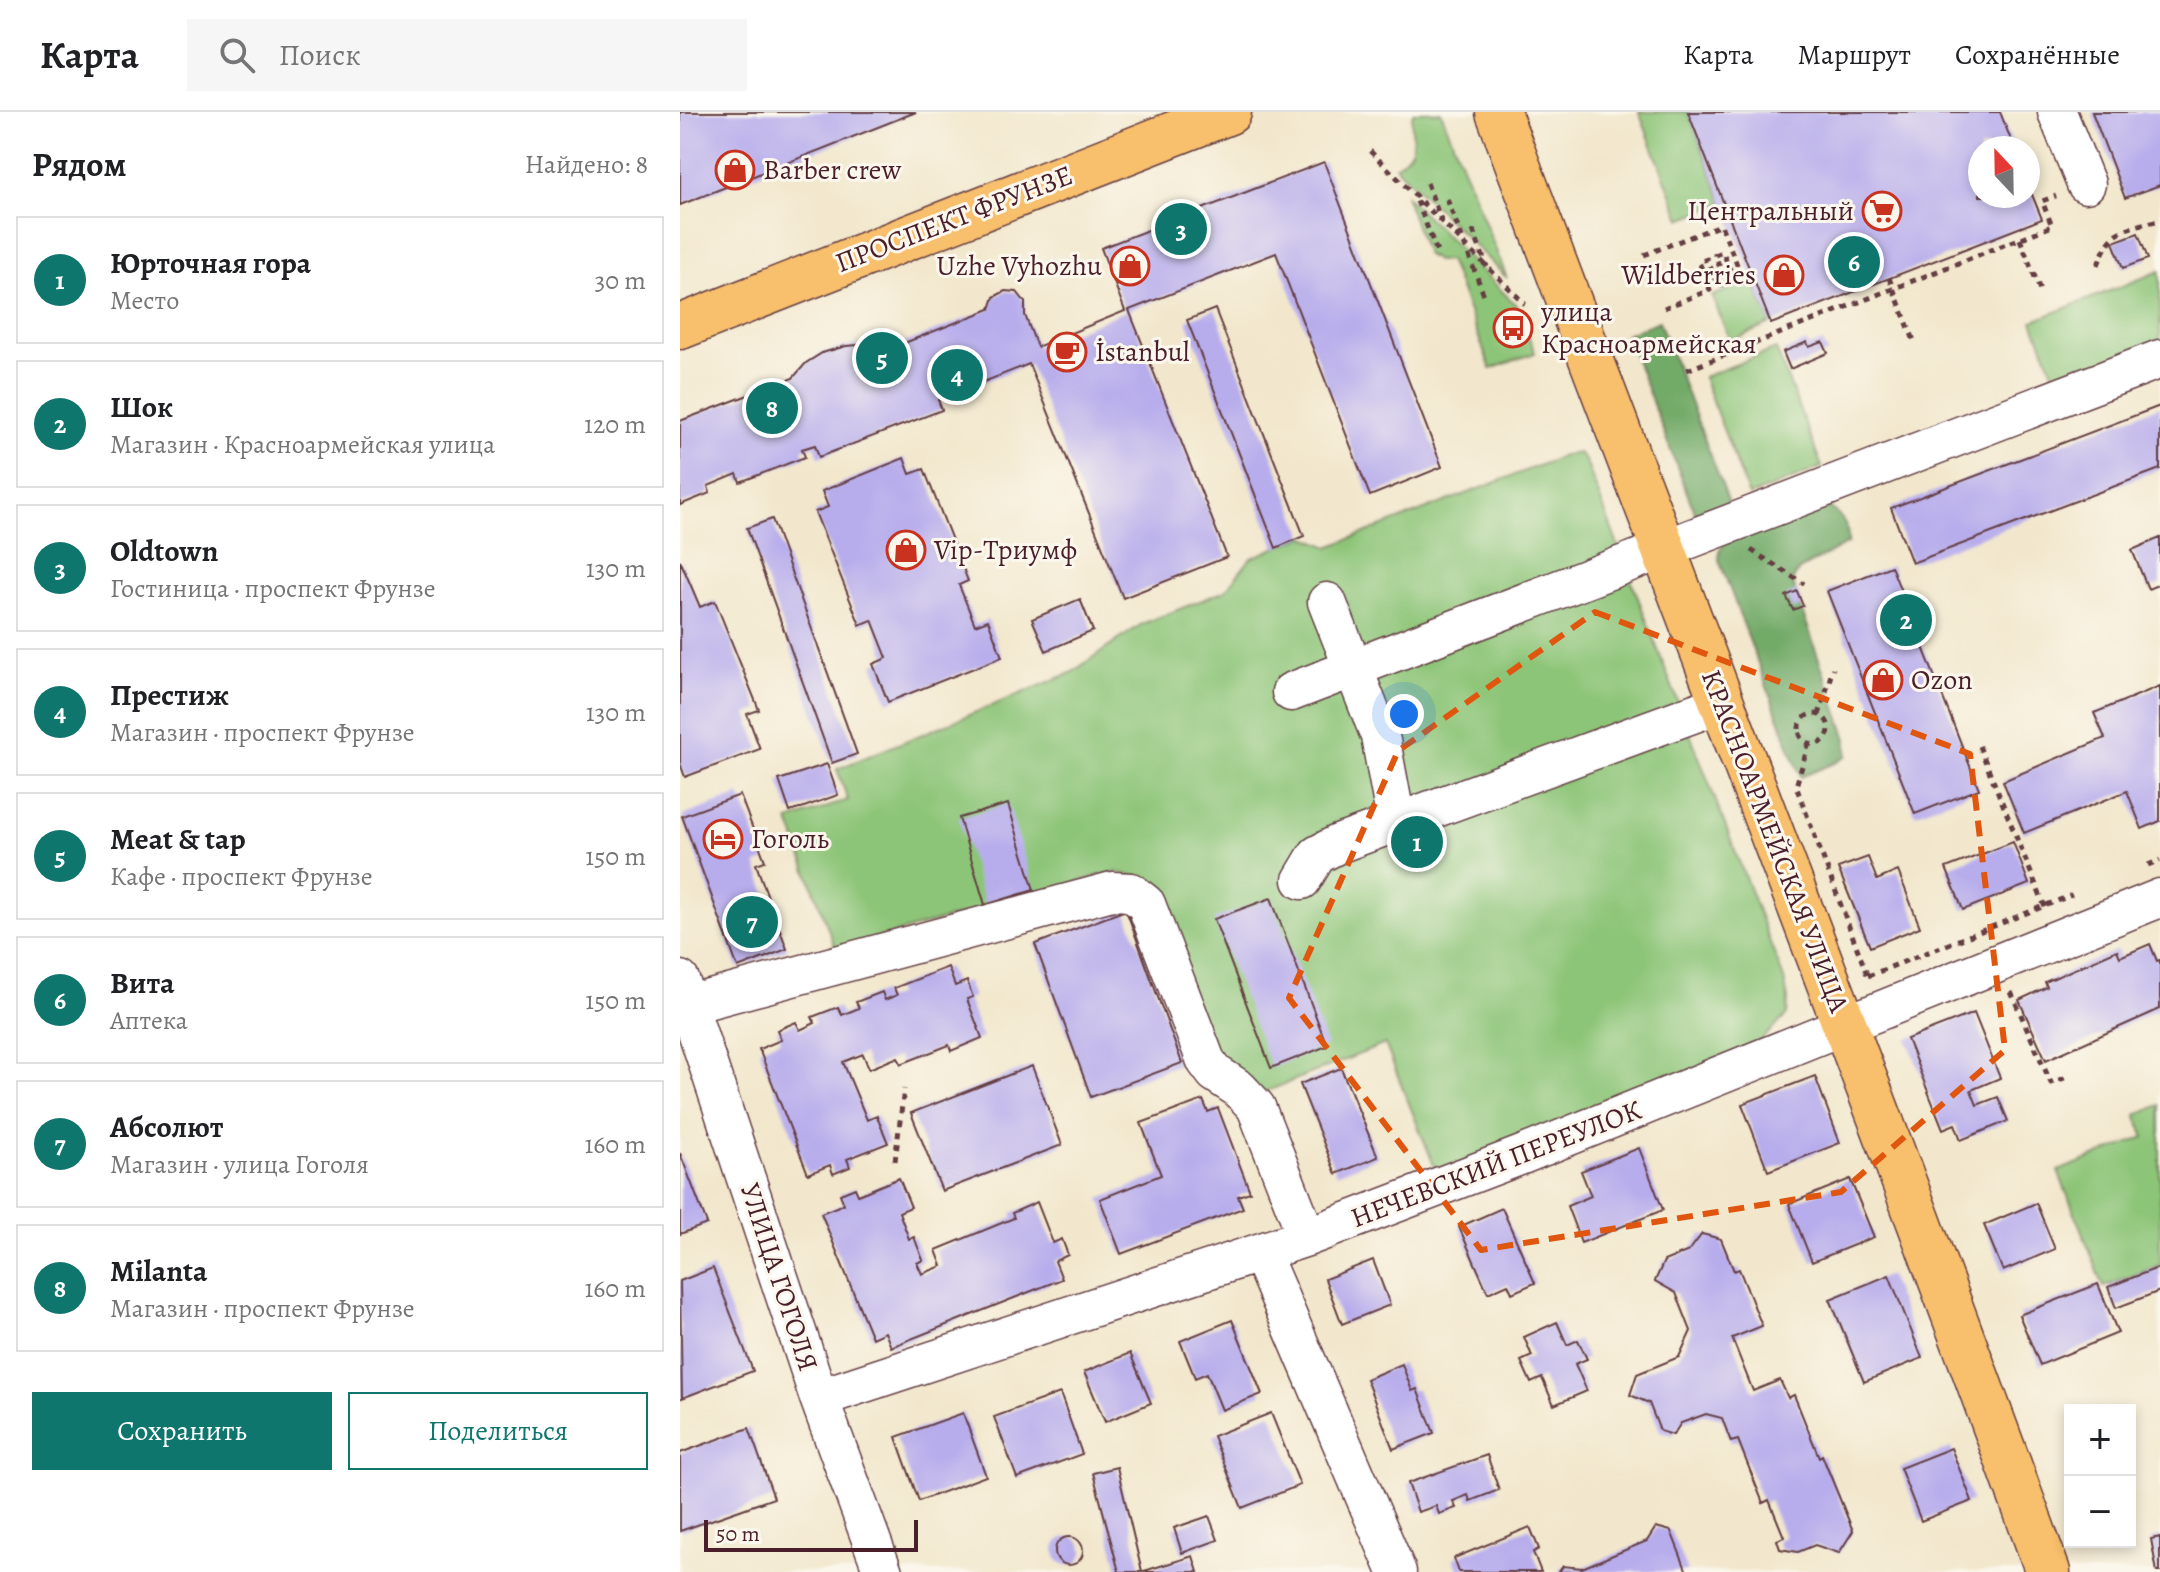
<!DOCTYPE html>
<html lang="ru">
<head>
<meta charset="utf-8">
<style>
  :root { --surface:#fff; --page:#f6f6f6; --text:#202124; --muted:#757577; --line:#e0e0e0; --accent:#0f766e }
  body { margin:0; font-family:Alegreya,serif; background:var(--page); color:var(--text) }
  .controls { position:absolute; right:24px; bottom:24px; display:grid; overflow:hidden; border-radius:0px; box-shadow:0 4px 12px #0003 }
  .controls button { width:72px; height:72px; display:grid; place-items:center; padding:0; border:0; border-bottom:2px solid var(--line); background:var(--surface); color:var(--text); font:40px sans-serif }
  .compass { position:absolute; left:1288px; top:24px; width:72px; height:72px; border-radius:50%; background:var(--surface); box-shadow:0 4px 12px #0003; rotate:338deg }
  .scale { position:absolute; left:24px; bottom:20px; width:214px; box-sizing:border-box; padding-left:8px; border:4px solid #4a1f2b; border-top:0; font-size:22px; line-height:28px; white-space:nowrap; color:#4a1f2b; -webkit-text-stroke:6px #fbf7ec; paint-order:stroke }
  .you { position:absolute; left:724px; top:602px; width:28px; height:28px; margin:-20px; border:6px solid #fff; border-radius:50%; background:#1a73e8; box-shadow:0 0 0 12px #1a73e833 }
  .badge { display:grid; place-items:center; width:52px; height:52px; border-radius:50%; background:var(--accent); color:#fff; font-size:26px; font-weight:700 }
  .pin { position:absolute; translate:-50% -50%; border:4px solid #fff; box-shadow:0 2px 8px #0006 }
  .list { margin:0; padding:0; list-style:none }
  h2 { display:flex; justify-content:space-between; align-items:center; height:104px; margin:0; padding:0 32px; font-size:34px }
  h2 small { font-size:26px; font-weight:400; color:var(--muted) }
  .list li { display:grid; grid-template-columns:52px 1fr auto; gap:24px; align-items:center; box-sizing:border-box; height:128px; margin:0 16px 16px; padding:0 16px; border:2px solid var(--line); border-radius:0px }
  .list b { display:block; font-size:30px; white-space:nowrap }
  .list p { margin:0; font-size:26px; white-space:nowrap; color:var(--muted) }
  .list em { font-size:26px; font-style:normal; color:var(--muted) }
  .actions { display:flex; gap:16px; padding:24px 32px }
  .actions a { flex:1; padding:18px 0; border:2px solid var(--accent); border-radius:0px; text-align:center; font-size:28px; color:var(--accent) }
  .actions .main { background:var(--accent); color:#fff }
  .icon { flex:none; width:44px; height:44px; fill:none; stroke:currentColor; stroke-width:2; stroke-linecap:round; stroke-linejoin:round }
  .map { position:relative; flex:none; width:1480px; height:1460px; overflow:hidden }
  header { display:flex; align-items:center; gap:48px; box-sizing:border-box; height:112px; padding:0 40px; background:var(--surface); border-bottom:2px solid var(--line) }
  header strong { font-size:38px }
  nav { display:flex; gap:44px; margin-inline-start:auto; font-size:28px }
  .search { width:560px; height:72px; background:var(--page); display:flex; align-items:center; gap:20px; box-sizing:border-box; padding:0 28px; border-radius:0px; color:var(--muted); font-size:30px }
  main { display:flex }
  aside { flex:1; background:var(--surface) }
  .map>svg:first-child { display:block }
  .green { fill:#8dc578; stroke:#6c7252; stroke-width:2 }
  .forest { fill:#72aa68; stroke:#5e644a; stroke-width:2 }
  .building { fill:#b8adec }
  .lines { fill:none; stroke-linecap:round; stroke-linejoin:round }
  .minor-casing { stroke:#633d43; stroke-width:41 }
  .major-casing { stroke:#633d43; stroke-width:47 }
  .path { stroke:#633d43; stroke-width:5; stroke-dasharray:6 6; stroke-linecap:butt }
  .minor { stroke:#fff; stroke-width:38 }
  .major { stroke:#f8bf6c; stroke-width:44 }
  .marked { fill:none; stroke:#e0560e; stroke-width:6; stroke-dasharray:16 10; stroke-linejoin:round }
  .labels { text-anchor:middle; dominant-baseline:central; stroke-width:6; stroke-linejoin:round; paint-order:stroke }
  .poi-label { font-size:28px; fill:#4a1f2b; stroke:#fbf7ec; text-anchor:start }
  .street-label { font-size:28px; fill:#4a1f2b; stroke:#fbf7ec }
</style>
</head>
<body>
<header>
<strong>Карта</strong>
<div class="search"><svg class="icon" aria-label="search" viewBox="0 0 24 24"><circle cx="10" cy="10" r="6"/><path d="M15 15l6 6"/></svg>Поиск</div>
<nav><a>Карта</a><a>Маршрут</a><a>Сохранённые</a></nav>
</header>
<main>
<aside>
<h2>Рядом<small>Найдено: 8</small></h2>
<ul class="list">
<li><span class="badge">1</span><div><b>Юрточная гора</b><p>Место</p></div><em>30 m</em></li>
<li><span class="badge">2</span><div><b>Шок</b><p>Магазин · Красноармейская улица</p></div><em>120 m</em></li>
<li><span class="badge">3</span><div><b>Oldtown</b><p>Гостиница · проспект Фрунзе</p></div><em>130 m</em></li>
<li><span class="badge">4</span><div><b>Престиж</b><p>Магазин · проспект Фрунзе</p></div><em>130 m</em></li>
<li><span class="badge">5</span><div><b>Meat &amp; tap</b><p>Кафе · проспект Фрунзе</p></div><em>150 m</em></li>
<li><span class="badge">6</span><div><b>Вита</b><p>Аптека</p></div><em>150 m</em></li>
<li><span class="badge">7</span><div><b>Абсолют</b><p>Магазин · улица Гоголя</p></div><em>160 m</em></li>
<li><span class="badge">8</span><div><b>Milanta</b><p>Магазин · проспект Фрунзе</p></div><em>160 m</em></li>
</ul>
<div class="actions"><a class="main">Сохранить</a><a>Поделиться</a></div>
</aside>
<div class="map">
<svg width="1480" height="1460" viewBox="0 0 1480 1460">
  <rect width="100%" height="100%" fill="#fbf7ec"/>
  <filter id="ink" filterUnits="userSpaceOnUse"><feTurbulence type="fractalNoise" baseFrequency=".0125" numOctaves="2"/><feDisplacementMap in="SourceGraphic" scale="16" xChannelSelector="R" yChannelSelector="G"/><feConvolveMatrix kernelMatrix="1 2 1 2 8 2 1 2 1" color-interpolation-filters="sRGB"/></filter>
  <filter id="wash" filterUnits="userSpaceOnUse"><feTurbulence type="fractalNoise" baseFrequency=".006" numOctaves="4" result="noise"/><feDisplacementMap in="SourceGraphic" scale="32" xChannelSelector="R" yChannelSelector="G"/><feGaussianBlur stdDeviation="1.8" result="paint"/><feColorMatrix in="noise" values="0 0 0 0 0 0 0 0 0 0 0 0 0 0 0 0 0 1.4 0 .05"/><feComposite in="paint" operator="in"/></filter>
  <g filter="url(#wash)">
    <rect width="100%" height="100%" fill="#f2e7cc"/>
    <path class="green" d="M733 0H761L827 166 715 54C745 34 727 25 733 0Z
      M959 0H1008L1043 91 1001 107Z
      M725 83 837 194 855 241 811 257 769 148 756 149 746 142Z
      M1480 159V235L1379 275 1353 209Z
      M1073 168 1091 212 1050 229 1032 184Z
      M1096 237 1142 355 1069 384 1023 265Z
      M899 341 906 350 1104 867 1108 887 1107 903 1075 934 757 1061 705 932 577 983 534 945 459 765 436 760 415 765 156 838 109 709 168 688 157 657 391 561 462 512 545 479 571 446 624 424 649 435 886 343Z
      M1480 993V1153L1424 1175 1378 1059 1465 1025 1456 1003Z"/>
    <path class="forest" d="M979 209 1049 391 1016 404 946 222Z
      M1149 395C1162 403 1169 415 1168 431L1119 458 1112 470 1167 627V644L1157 650 1121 665 1039 448V438L1045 431 1130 398Z"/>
    <g id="blocks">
      <path class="building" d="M0 0H236L0 93Z
        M1008 0H1320L1334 36H1300V84H1348V73L1362 107 1091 212Z
        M1412 0H1480V73L1445 86Z
        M644 50 762 355 690 384 596 141 449 198 547 445 443 486 349 252 258 288 262 298 139 345 135 333 122 337 125 345 60 370 57 362 28 374 30 381 0 393V309L113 266 126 251 142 241 166 234 190 232 212 236 310 197 314 185 325 179 337 180 345 190V203L357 235 445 199 421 136Z
        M1458 121 1468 147 1443 156 1433 130Z
        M535 197 624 424 596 436 507 208Z
        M1127 230 1129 235 1143 230 1148 241 1110 257 1103 240Z
        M1480 294V357L1232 451 1211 396Z
        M224 346 230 362 244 357 288 469 279 473 295 513 308 508 322 545 208 590 193 552 207 546 192 508 180 513 135 400 148 395 142 379Z
        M92 407 177 642 152 651 67 416Z
        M1480 426V472L1468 477 1452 438Z
        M0 448 20 495 35 489 79 598 67 602 80 637 5 665 0 651Z
        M1211 454 1299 677 1235 702 1147 479Z
        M1117 479 1123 494 1113 498 1106 484Z
        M400 487 413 519 366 539 352 507Z
        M1480 574V709L1462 717 1447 679 1344 721 1323 669 1425 626 1414 601Z
        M147 652 158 683 110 700 99 668Z
        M60 683 85 749 76 752 107 837 58 856 2 704Z
        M328 692 354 778 305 793 279 706Z
        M1333 730 1349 772 1283 798 1266 756Z
        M1188 745 1197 768 1218 759 1240 815 1190 835 1158 756Z
        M591 786 647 934 591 956 534 807Z
        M446 798 502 951 411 985 355 832Z
        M1470 832 1477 849 1480 848V897L1366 948 1339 888 1367 875 1365 870 1437 838 1440 845Z
        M268 855 275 874 287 869 293 885 287 887 302 926 271 939 269 933 221 952 218 945 189 957 183 942 163 950 187 1008 197 1004 208 1031 167 1047 170 1055 153 1062 150 1053 128 1062 79 937 101 928 97 918 116 910 120 918 135 911 132 905 158 895 162 903 179 896 176 890 202 880 205 888 217 883 214 876Z
        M1294 901 1320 966 1291 978 1297 993 1318 985 1328 1009 1281 1028 1275 1012 1263 1017 1227 927Z
        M352 954 382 1033 262 1079 231 1001Z
        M661 956 698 1045 656 1062 620 972Z
        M1135 964 1160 1031 1088 1059 1062 992Z
        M523 988 528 1000 538 996 570 1080 558 1084 563 1096 441 1142 420 1087 481 1063 461 1011Z
        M959 1036 983 1098 901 1131 887 1094 911 1084 901 1059Z
        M0 1041 27 1112 0 1122Z
        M219 1066 231 1095 219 1100 229 1127 234 1125 243 1148 237 1151 242 1162 262 1154 256 1138 334 1106 332 1101 357 1090 373 1131 382 1127 388 1143 375 1149 382 1167 211 1235 205 1220 192 1226 141 1101 164 1092 160 1082 175 1076 178 1083Z
        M1170 1067 1194 1125 1132 1150 1109 1092Z
        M1356 1091 1375 1137 1323 1159 1304 1113Z
        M822 1096 855 1171 832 1181 828 1172 808 1181 779 1115Z
        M1022 1122 1041 1127 1054 1159 1059 1157 1082 1214 1052 1226 1073 1279 1100 1268 1108 1286 1114 1283 1139 1345 1142 1343 1173 1419 1159 1441 1135 1433 1118 1440 1100 1437 1097 1428 1104 1425 1089 1388 1083 1391 1058 1328 1051 1330 1042 1306 1026 1302 1001 1311 993 1323 980 1319 969 1291 950 1283 957 1262 999 1245 1011 1219 996 1181 975 1169 984 1149 1009 1139Z
        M693 1148 710 1193 662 1212 645 1167Z
        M1480 1155V1179L1436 1196 1428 1175Z
        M33 1156 73 1259 2 1286 0 1169Z
        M1209 1163 1242 1246 1184 1270 1150 1187Z
        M1418 1172 1438 1221 1360 1253 1339 1203Z
        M552 1208 582 1282 542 1298 527 1261 515 1266 500 1229Z
        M877 1210 887 1233 898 1228 907 1247 895 1252 907 1279 874 1293 862 1266 851 1271 841 1249 852 1244 844 1225Z
        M450 1241 471 1291 425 1310 404 1260Z
        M722 1252 732 1279 737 1277 754 1321 713 1337 686 1267Z
        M380 1281 402 1342 337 1366 314 1305Z
        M283 1301 306 1364 239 1389 216 1325Z
        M591 1301 620 1373 562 1396 533 1324Z
        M69 1316 94 1386 0 1419V1341Z
        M1271 1336 1292 1389 1241 1409 1220 1356Z
        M807 1343 819 1378 790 1389 788 1383 773 1389 776 1396 759 1402 756 1394 738 1400 728 1371Z
        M437 1355 462 1460H439L413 1361Z
        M529 1404 538 1428 502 1441 494 1416Z
        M850 1415 859 1437 853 1440 861 1460H779L774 1446Z
        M976 1415 991 1419 1007 1460H879L883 1454 902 1456 967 1429Z
        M375 1439a14 14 0 1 1 28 0a14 14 0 1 1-28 0Z
        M1480 1425V1460H1477L1471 1427Z
        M513 1444 518 1460H464V1459Z"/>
    </g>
  </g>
  <g filter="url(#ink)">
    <use href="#blocks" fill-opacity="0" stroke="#633d43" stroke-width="2"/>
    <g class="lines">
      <defs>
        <path id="minor" d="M1377 0 1406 72
          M647 490 700 624 716 709
          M611 580 1480 247
          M622 768 637 743 658 732 1042 591
          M0 868 139 1286 203 1460
          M8 893 432 779 451 780 466 792 526 949 535 961 559 977 576 995 627 1125
          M581 1142 717 1460
          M139 1286 627 1125 842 1043 1480 786"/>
        <path id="major" d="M818 0C1000 487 1191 971 1368 1460
          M0 215 549 0"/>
      </defs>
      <use href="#minor" class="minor-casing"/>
      <use href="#major" class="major-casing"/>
      <path class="path" d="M690 39 845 192
        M747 71 762 111
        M767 87 805 186
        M737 89 757 140
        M793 118 807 155
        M1340 127 1360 178
        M964 143 1041 113 1062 165 1054 168 1043 140 1035 143 1046 171 1038 174 1027 147 1019 150 1030 178 984 196
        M1418 153C1432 115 1444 117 1480 108
        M1209 166 1235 231
        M1007 258 1372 114 1362 89 1376 84
        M1071 438 1124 472
        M1119 617a15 15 0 1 1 30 0a15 15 0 1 1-30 0Z
        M1139 603 1153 556
        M1129 631 1116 674 1188 865
        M1299 634 1365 795
        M1468 753 1480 748
        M1188 864 1392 783
        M1331 880 1371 971 1390 964
        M215 1049 224 977"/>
      <use href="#minor" class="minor"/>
      <use href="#major" class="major"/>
    </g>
  </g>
  <path class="marked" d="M915 500 1290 642 1325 938 1161 1080 801 1138 609 886 718 639Z"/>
  <defs>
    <symbol id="shop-ring" viewBox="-11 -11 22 22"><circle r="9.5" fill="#fbf7ec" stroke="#c8321e" stroke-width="1.5"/><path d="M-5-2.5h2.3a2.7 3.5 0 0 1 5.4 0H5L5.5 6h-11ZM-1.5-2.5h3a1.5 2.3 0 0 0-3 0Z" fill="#c8321e"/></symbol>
    <symbol id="supermarket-ring" viewBox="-11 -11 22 22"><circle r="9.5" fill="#fbf7ec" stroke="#c8321e" stroke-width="1.5"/><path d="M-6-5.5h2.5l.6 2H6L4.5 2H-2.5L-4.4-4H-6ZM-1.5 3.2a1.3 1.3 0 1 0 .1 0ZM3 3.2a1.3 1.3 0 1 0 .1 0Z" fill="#c8321e"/></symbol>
    <symbol id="bus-ring" viewBox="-11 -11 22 22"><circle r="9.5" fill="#fbf7ec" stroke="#c8321e" stroke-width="1.5"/><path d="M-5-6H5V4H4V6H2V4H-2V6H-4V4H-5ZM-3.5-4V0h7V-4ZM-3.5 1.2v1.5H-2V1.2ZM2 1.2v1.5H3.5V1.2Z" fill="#c8321e"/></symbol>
    <symbol id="cafe-ring" viewBox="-11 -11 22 22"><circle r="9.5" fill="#fbf7ec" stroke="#c8321e" stroke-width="1.5"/><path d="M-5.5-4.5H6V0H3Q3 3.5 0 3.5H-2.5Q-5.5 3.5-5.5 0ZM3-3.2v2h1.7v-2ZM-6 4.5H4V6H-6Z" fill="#c8321e"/></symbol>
    <symbol id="hotel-ring" viewBox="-11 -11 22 22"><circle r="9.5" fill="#fbf7ec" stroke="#c8321e" stroke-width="1.5"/><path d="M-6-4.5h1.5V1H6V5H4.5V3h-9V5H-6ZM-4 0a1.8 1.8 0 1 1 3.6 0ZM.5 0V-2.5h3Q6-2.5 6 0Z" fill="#c8321e"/></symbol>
  </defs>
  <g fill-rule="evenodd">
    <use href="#shop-ring" x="33" y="36" width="44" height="44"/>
    <use href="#supermarket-ring" x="1180" y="77" width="44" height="44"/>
    <use href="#shop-ring" x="428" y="132" width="44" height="44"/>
    <use href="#shop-ring" x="1082" y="141" width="44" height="44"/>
    <use href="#bus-ring" x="811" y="194" width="44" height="44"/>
    <use href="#cafe-ring" x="365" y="218" width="44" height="44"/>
    <use href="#shop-ring" x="204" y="416" width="44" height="44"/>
    <use href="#shop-ring" x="1181" y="546" width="44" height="44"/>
    <use href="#hotel-ring" x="21" y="705" width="44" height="44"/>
  </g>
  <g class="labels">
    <g class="poi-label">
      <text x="83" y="58">Barber crew</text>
      <text x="1174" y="99" text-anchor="end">Центральный</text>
      <text x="422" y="154" text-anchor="end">Uzhe Vyhozhu</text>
      <text x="1076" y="163" text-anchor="end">Wildberries</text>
      <text x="861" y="200">улица<tspan x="861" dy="32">Красноармейская</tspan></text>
      <text x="415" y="240">İstanbul</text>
      <text x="254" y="438">Vip-Триумф</text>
      <text x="1231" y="568">Ozon</text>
      <text x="71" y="727">Гоголь</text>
    </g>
    <g class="street-label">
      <text transform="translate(274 107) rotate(-21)">ПРОСПЕКТ ФРУНЗЕ</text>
      <text transform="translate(1095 729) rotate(69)">КРАСНОАРМЕЙСКАЯ УЛИЦА</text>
      <text transform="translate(816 1052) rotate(-21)">НЕЧЕВСКИЙ ПЕРЕУЛОК</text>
      <text transform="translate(99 1165) rotate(72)">УЛИЦА ГОГОЛЯ</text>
    </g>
  </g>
</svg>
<div class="controls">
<button>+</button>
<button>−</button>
</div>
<svg class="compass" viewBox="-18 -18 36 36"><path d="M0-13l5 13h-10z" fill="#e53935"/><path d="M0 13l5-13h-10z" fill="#757577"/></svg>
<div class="scale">50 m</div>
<div class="you"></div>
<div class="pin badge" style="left:737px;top:730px">1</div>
<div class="pin badge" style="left:1226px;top:508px">2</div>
<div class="pin badge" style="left:501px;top:117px">3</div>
<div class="pin badge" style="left:277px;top:263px">4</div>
<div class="pin badge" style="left:202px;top:246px">5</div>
<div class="pin badge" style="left:1174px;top:150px">6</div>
<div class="pin badge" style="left:72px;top:810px">7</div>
<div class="pin badge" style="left:92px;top:296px">8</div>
</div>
</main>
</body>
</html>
